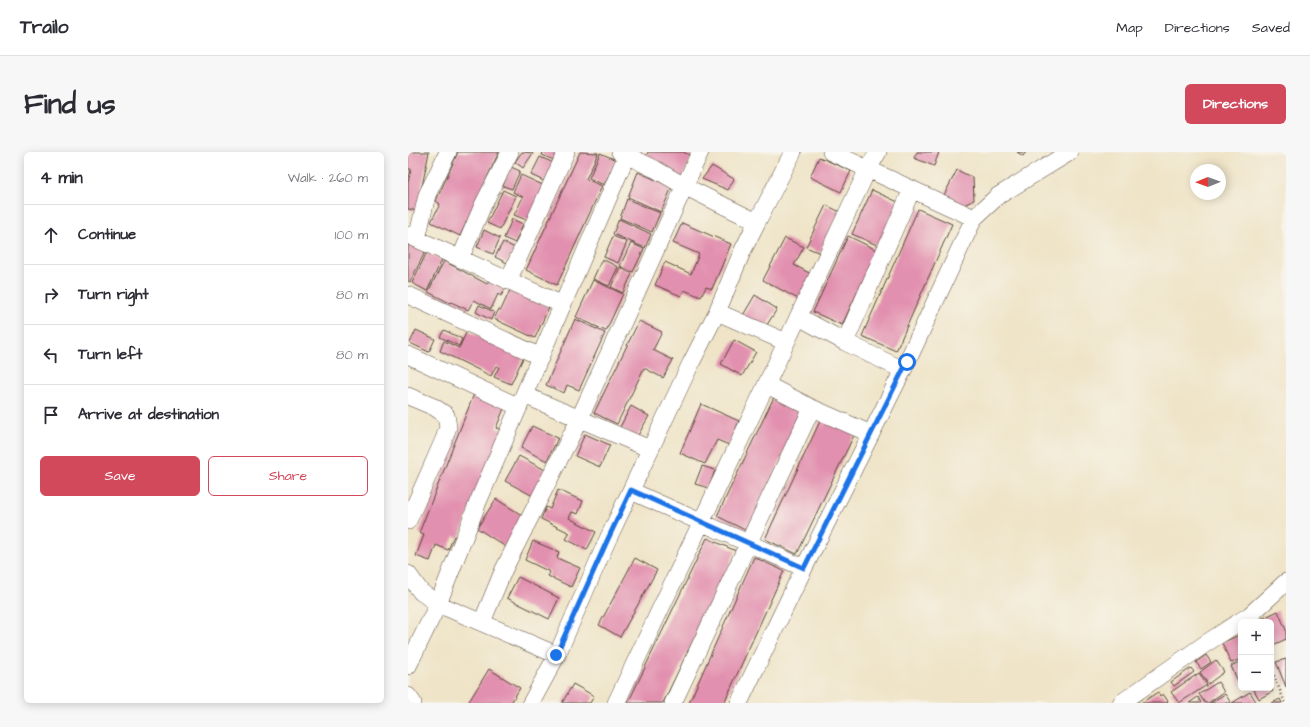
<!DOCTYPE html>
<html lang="en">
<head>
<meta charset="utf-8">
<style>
  :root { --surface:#fff; --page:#f7f7f7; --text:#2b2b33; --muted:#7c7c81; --line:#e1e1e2; --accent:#d1495b }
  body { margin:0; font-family:"Architects Daughter",sans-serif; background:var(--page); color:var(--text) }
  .controls { position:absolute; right:12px; bottom:12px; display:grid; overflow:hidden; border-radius:6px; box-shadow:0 2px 10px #0003 }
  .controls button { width:36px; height:36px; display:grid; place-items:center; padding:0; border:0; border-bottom:1px solid var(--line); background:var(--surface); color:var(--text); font:20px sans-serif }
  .compass { position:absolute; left:782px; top:12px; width:36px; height:36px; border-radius:50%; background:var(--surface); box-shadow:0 2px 10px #0003; rotate:269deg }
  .stop { position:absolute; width:12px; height:12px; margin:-9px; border:3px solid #1a73e8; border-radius:50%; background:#fff }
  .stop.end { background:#1a73e8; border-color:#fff; box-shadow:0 1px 4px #0008 }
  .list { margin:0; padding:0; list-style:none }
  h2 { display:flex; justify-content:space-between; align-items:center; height:52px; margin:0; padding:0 16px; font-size:17px }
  h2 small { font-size:13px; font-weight:400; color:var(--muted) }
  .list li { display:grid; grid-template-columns:26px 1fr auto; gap:12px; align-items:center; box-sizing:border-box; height:60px; padding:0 16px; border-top:1px solid var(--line) }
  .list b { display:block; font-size:15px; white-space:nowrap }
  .list em { font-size:13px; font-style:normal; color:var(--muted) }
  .actions { display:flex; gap:8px; padding:12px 16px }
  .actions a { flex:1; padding:9px 0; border:1px solid var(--accent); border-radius:6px; text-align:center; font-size:14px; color:var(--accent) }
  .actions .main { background:var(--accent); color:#fff }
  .icon { flex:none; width:22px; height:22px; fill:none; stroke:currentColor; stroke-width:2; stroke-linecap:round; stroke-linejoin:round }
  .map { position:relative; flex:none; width:878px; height:551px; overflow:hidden; border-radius:6px }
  header { display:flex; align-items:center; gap:24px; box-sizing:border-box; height:56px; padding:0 20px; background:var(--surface); border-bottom:1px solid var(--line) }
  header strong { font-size:19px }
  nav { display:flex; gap:22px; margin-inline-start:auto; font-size:14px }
  .intro { display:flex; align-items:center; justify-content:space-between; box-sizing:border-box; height:96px; padding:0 24px }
  h1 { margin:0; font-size:28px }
  .button { padding:10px 18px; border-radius:6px; background:var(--accent); color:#fff; font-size:14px; font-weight:700 }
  main { display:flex; gap:24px; padding:0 24px }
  aside { flex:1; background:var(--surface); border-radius:6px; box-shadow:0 2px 10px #0003 }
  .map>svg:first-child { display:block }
  .building { fill:#e290af }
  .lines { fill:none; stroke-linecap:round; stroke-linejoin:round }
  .street-casing { stroke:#564638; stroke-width:18 }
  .path { stroke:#564638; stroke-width:2.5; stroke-dasharray:1 3; stroke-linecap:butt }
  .street { stroke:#fff; stroke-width:17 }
  .route { stroke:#1a73e8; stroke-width:5 }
</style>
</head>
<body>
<header>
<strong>Trailo</strong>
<nav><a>Map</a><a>Directions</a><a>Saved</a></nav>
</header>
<div class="intro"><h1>Find us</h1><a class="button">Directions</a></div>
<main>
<aside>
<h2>4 min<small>Walk · 260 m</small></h2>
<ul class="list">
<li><svg class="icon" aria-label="ahead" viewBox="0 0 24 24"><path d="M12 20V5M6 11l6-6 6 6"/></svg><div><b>Continue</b></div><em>100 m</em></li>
<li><svg class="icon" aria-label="right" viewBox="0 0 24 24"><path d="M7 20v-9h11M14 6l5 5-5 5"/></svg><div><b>Turn right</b></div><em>80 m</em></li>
<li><svg class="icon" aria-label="left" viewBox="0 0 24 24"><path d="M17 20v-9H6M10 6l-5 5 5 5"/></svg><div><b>Turn left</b></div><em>80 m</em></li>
<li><svg class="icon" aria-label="arrive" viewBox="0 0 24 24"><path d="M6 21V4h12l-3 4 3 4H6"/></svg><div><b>Arrive at destination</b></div></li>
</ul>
<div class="actions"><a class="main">Save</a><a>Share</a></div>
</aside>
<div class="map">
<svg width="878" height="551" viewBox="0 0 878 551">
  <rect width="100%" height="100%" fill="#f7f3e8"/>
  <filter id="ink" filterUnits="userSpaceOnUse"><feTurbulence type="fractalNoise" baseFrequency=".025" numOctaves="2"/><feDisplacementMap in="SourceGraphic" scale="8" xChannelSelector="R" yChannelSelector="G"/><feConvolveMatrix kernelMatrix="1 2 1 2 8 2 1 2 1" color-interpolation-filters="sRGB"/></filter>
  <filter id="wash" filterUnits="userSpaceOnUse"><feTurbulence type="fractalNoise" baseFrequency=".012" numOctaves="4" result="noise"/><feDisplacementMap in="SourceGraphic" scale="16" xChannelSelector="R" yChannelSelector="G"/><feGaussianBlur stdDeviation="0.9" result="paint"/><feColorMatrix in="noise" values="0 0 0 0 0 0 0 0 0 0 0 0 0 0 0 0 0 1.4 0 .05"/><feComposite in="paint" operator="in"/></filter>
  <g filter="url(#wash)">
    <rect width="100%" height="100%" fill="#efe4c8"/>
    <g id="blocks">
      <path class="building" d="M0 0H21L9 59 0 57V31L3 17H0Z
        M50 0H91L52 84 23 70 32 52 28 49Z
        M114 0 125 1 115 16 107 10Z
        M135 0H152L148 9 134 3Z
        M172 0 190 1 178 27 194 34 149 133 118 118Z
        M240 0H275L284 4 274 26 236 9Z
        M509 0H531L526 14 506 6Z
        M609 0H618L615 4Z
        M192 1 208 8 196 33 181 26Z
        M132 5 146 11 138 30 123 23Z
        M411 5 443 19 433 40 402 25Z
        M304 14 326 27 320 38 294 27Z
        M103 15 112 19 104 37 95 34Z
        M549 18 565 26 566 48 554 54 535 45Z
        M230 20 264 35 253 60 220 45Z
        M113 23 137 34 121 69 106 63 115 45 105 40Z
        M95 38 108 44 92 77 79 71Z
        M464 38 490 50 471 94 444 82Z
        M219 47 252 61 244 80 212 66Z
        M418 53 432 60 412 101 398 95Z
        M510 57 544 72 488 199 454 184Z
        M104 67 115 72 107 91 96 86Z
        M211 67 243 82 237 96 205 82Z
        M274 71 323 92 304 137 298 135 293 145 276 138 273 144 247 133 257 110 283 122 291 102 265 91Z
        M76 78 92 86 85 102 69 95Z
        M205 84 219 90 210 111 196 105Z
        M440 84 469 98 434 173 405 160Z
        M377 86 396 95 386 113 407 124 394 149 355 128Z
        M95 90 107 96 99 111 87 105Z
        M0 91 17 100 2 130 0 129Z
        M223 91 236 97 225 120 212 114Z
        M19 100 34 108 19 139 4 131Z
        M194 107 210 115 201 134 185 127Z
        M36 109 79 132 81 128 98 136 93 144 90 142 83 157 66 148 60 158 43 150 42 151 20 140Z
        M212 115 224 122 215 141 203 135Z
        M185 128 215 142 198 179 168 165Z
        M102 138 141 155 127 186 86 167 91 157 93 158Z
        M347 143 369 157 355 179 334 165Z
        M71 153 86 160 83 168 68 160Z
        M167 167 197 181 171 238 159 233 156 241 138 233Z
        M231 169 254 180 245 198 265 208 255 226 236 216 209 272 186 261Z
        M8 178 27 187 21 200 2 191Z
        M36 178 54 187 51 194 32 185Z
        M59 179 117 202 103 232 86 225 91 215 88 214 83 224 32 199 36 189 51 196Z
        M326 188 348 200 334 224 313 212Z
        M66 242 97 254 88 276 94 278 51 386 46 384 40 398 28 393 22 409 8 404 16 383 11 381Z
        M366 245 396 260 339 379 309 364Z
        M293 252 331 269 321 293 309 288 297 312 272 301Z
        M223 254 241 264 229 285 212 275Z
        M414 265 447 281 389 402 357 387Z
        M124 274 150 286 139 309 113 296Z
        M177 282 202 293 192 315 167 304Z
        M111 304 139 319 125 344 97 329Z
        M294 314 307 318 301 336 287 332Z
        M150 338 175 349 170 362 164 360 161 366 188 380 179 398 158 387 162 381 133 367 138 355 142 357Z
        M88 347 117 365 98 395 69 376Z
        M299 386 328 399 255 551H220Z
        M125 389 151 400 149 406 172 416 163 435 140 424 142 420 117 408Z
        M346 405 376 419 316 551H281Z
        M227 406 249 418 212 485 191 473Z
        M110 425 151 446 141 467 99 446Z
        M870 459 878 478V487L863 494V470H851V468Z
        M833 482V507L823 511 814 491Z
        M798 503 803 510 793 517 788 510Z
        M878 507V535L868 510Z
        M808 508 816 520 800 532 792 520Z
        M833 509V536L823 514Z
        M783 516 786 520 766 534 763 530Z
        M81 517 112 536 103 551H60Z
        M791 521 799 533 771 551 763 540Z
        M810 530 816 540 800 551H797L791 542Z
        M165 532 186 544 182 551H154Z
        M845 536H863L865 539 851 547Z
        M750 540 752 544 755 542 760 549 758 551H733Z
        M842 540 849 551H824Z
        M817 542 823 551H802Z
        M790 545 793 551H781Z
        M872 547 874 551H864Z"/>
    </g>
  </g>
  <g filter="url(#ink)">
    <use href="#blocks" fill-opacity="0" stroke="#564638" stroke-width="1"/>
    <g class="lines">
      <defs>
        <path id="street" d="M566 66 590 44 662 0
          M349 70 385 0
          M0 83 155 153
          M9 87 19 43 40 0
          M52 107 75 53 102 0
          M100 129 158 0
          M0 143 133 205
          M309 160 378 190
          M391 165 437 190 495 218
          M437 190 504 37
          M0 203 111 255
          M359 233 404 256 463 282
          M116 243 242 297
          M0 244 26 255 38 263 40 275 36 287 0 369
          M223 339 396 416 331 551
          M396 416 499 210 566 66 423 0
          M0 422 13 440 30 452 149 503
          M74 470 96 417 169 272 292 0
          M0 514 30 452 70 350 220 0
          M0 544 5 551
          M123 551 149 503 199 389 283 211 309 160 334 100 349 70 276 34 247 17 212 0
          M208 551 460 17 470 0
          M265 551 404 256
          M713 551 797 492 842 463 878 430"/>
      </defs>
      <use href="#street" class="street-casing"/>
      <path class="path" d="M863 516 877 551"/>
      <use href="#street" class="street"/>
    </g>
  </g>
  <g class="lines" filter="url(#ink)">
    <path class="route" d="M148 503 199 389 223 338 396 416 499 210"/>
  </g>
</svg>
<div class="controls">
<button>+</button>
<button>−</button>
</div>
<svg class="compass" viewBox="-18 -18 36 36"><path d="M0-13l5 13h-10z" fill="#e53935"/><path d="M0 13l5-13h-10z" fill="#7c7c81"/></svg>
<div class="stop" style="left:499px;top:210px"></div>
<div class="stop end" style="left:148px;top:503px"></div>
</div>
</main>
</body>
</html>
